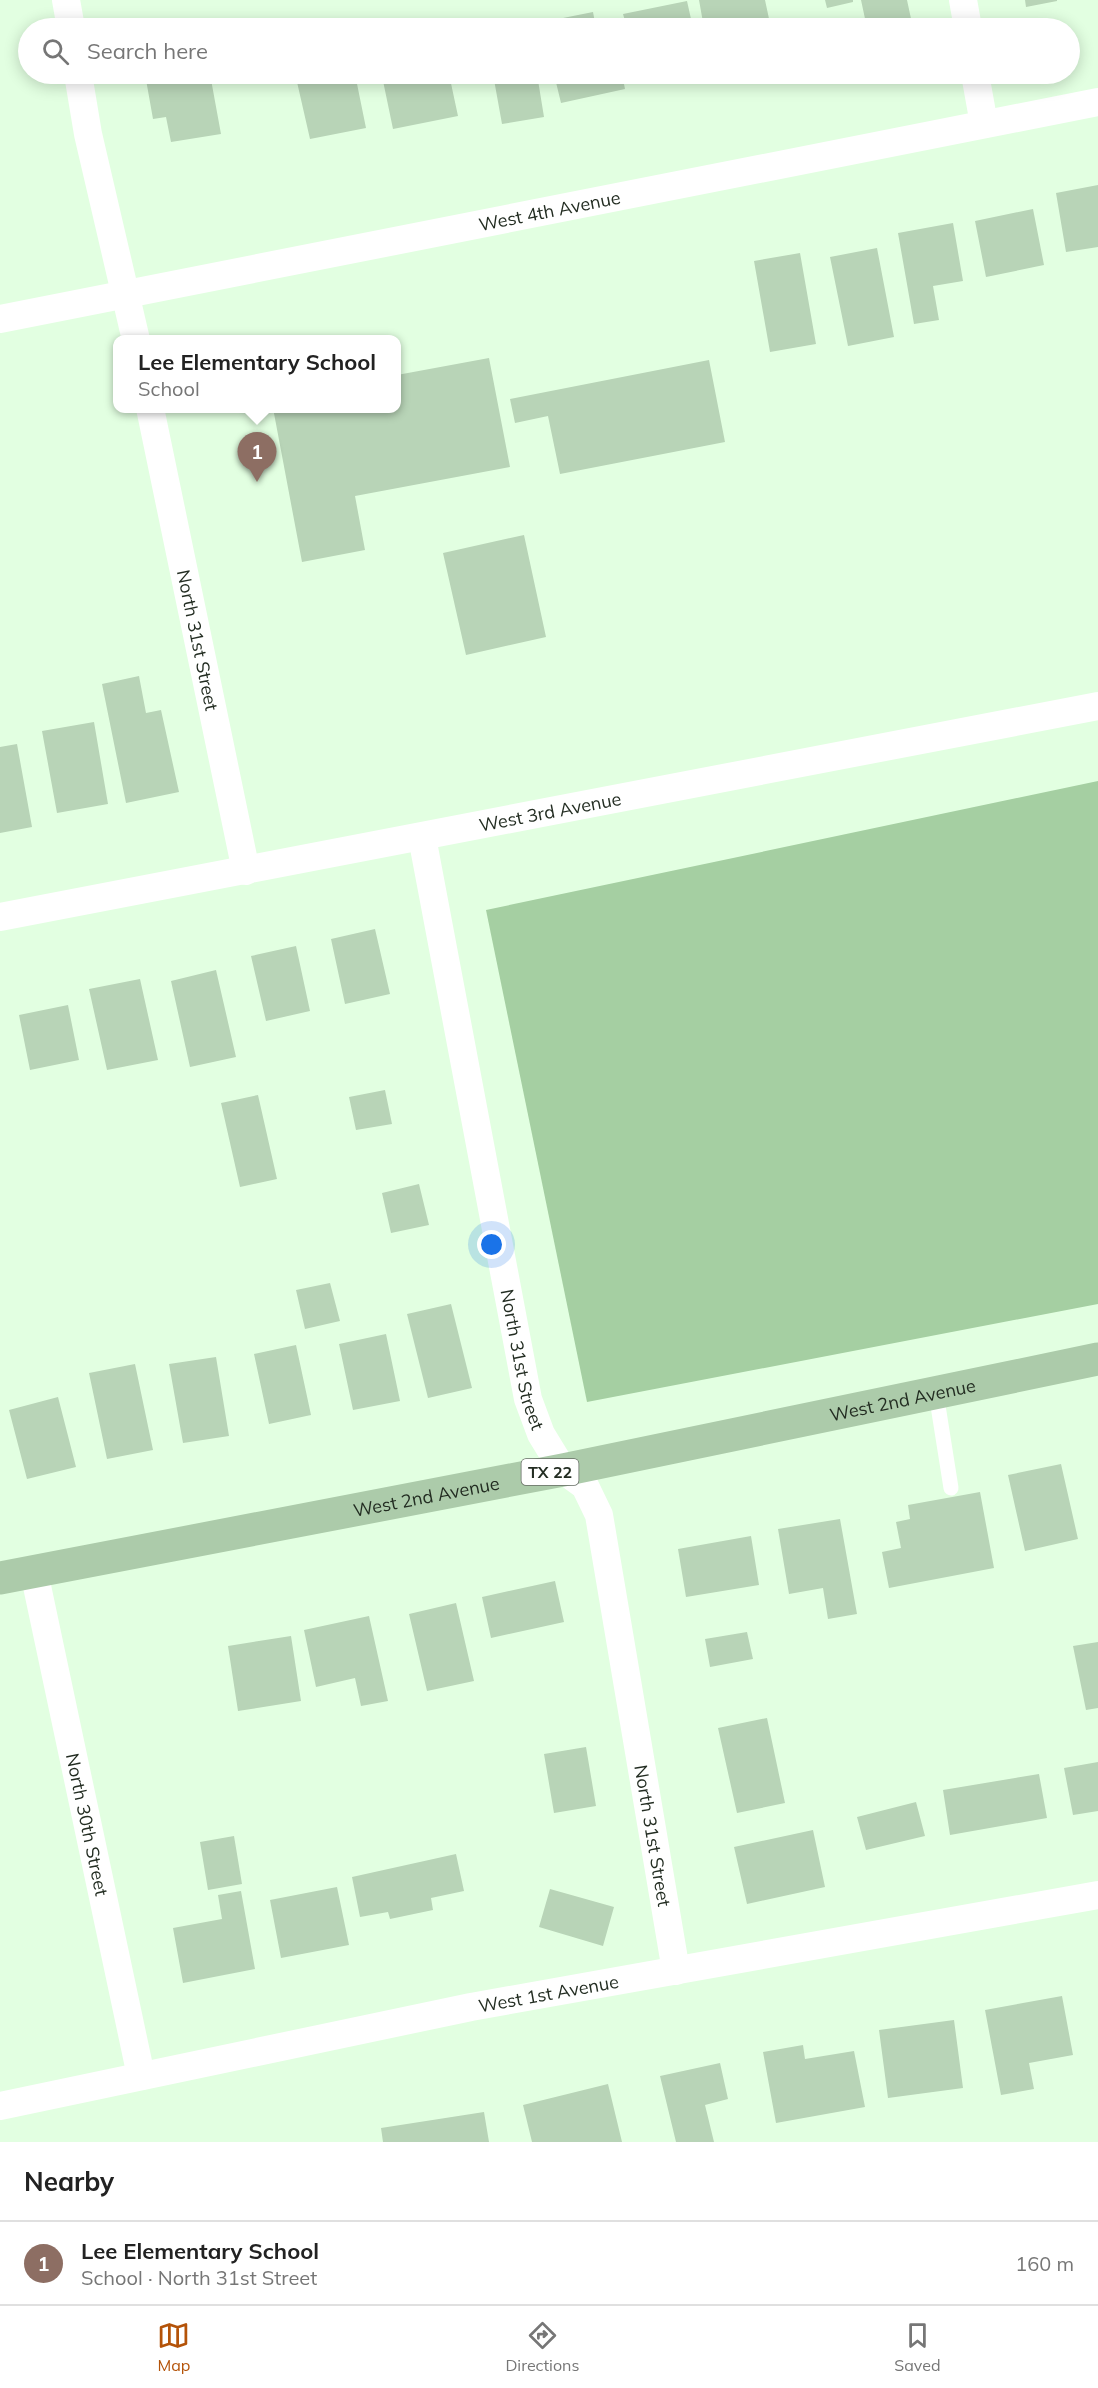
<!DOCTYPE html>
<html lang="en">
<head>
<meta charset="utf-8">
<style>
  :root { --surface:#fff; --page:#f2f2f2; --text:#222; --muted:#767676; --line:#e0e0e0; --accent:#b45309 }
  body { margin:0; font-family:Mulish,sans-serif; background:var(--page); color:var(--text) }
  .you { position:absolute; left:492px; top:1245px; width:21px; height:21px; margin:-15px; border:4px solid #fff; border-radius:50%; background:#1a73e8; box-shadow:0 0 0 9px #1a73e833 }
  .badge { display:grid; place-items:center; width:39px; height:39px; border-radius:50%; background:var(--accent); color:#fff; font-size:20px; font-weight:700 }
  .pin { position:absolute; translate:-50% -50px; filter:drop-shadow(0 2px 3px #0008) }
  .pin::after { content:''; position:absolute; top:32px; width:21px; height:18px; background:inherit; clip-path:polygon(0 0,100% 0,50% 100%) }
  .popup { position:absolute; left:113px; top:335px; width:288px; height:78px; box-sizing:border-box; display:grid; place-content:center; border-radius:12px; background:var(--surface); filter:drop-shadow(0 2px 4px #0005); font-size:20px; white-space:nowrap; color:var(--muted) }
  .popup b { font-size:22px; color:var(--text) }
  .popup::after { content:''; position:absolute; left:50%; top:100%; margin-left:-12px; border:12px solid transparent; border-top-color:var(--surface) }
  .list { margin:0; padding:0; list-style:none }
  h2 { display:flex; justify-content:space-between; align-items:center; height:78px; margin:0; padding:0 24px; font-size:26px }
  h2 small { font-size:20px; font-weight:400; color:var(--muted) }
  .list li { display:grid; grid-template-columns:39px 1fr auto; gap:18px; align-items:center; box-sizing:border-box; height:84px; padding:0 24px; border-top:2px solid var(--line) }
  .list b { display:block; font-size:22px; white-space:nowrap }
  .list p { margin:0; font-size:20px; white-space:nowrap; color:var(--muted) }
  .list em { font-size:20px; font-style:normal; color:var(--muted) }
  .icon { flex:none; width:33px; height:33px; fill:none; stroke:currentColor; stroke-width:2; stroke-linecap:round; stroke-linejoin:round }
  .map { position:relative; flex:none; width:1098px; height:2142px; overflow:hidden }
  .search { position:absolute; background:var(--surface); box-shadow:0 3px 15px #0003; left:18px; right:18px; top:18px; height:66px; display:flex; align-items:center; gap:15px; box-sizing:border-box; padding:0 21px; border-radius:33px; color:var(--muted); font-size:22px }
  .sheet { height:162px; background:var(--surface) }
  nav { display:flex; justify-content:space-around; align-items:center; box-sizing:border-box; height:84px; border-top:2px solid var(--line); background:var(--surface); font-size:16px; color:var(--muted) }
  nav a { display:grid; justify-items:center; gap:3px }
  nav .on { color:var(--accent) }
  .map>svg:first-child { display:block }
  .green { fill:#a5cfa2 }
  .building { fill:#b8d4b7 }
  .lines { fill:none; stroke-linecap:round; stroke-linejoin:round }
  .service { stroke:#fff; stroke-width:15 }
  .minor { stroke:#fff; stroke-width:28 }
  .primary { stroke:#accbaa; stroke-width:33 }
  .labels { text-anchor:middle; dominant-baseline:central; stroke-width:5; stroke-linejoin:round; paint-order:stroke }
  .shield { fill:#fff; stroke:#656c64; stroke-width:1.5 }
  .shield-label { font-size:16px; font-weight:bold; fill:#232d22 }
  .street-label { font-size:18px; fill:#232d22; stroke:#fff }
</style>
</head>
<body>
<div class="map">
<svg width="1098" height="2142" viewBox="0 0 1098 2142">
  <rect width="100%" height="100%" fill="#e2ffe1"/>
  <path class="green" d="M1098 781V1304L587 1402 486 910Z"/>
  <path class="building" d="M699 0H765L771 28H704Z
    M825 0H853V2L827 8Z
    M861 0H907L913 28H867Z
    M1025 0H1057V1L1026 7Z
    M687 1 693 28H627L623 14Z
    M593 12 596 28H544L543 22Z
    M145 74H210L221 134 171 142 166 117 153 119Z
    M335 74H355L366 128 310 139 297 82Z
    M392 74H449L458 116 393 129 382 76Z
    M493 74H537L544 117 502 124Z
    M554 74H622L625 89 561 103Z
    M636 74H664L637 80Z
    M1098 185V247L1066 252 1056 193Z
    M1033 209 1044 265 986 277 975 221Z
    M953 223 963 281 933 286 939 320 914 324 898 233Z
    M877 248 894 337 848 346 830 257Z
    M800 253 816 344 770 352 754 261Z
    M489 358 510 467 355 496 365 550 302 562 273 408H397V375Z
    M709 360 725 442 560 474 548 416 515 423 510 399Z
    M524 535 546 637 466 655 443 553Z
    M139 676 146 713 161 710 179 792 126 803 102 684Z
    M94 722 108 804 57 813 42 731Z
    M17 744 32 827 0 833V747Z
    M375 929 390 994 345 1004 331 939Z
    M296 946 310 1011 266 1021 251 956Z
    M216 970 236 1057 190 1067 171 981Z
    M140 979 158 1060 107 1070 89 989Z
    M68 1005 79 1060 30 1070 19 1015Z
    M385 1090 392 1124 356 1130 349 1097Z
    M258 1095 277 1179 240 1187 221 1103Z
    M419 1184 429 1225 391 1233 382 1193Z
    M330 1283 340 1321 305 1329 296 1290Z
    M451 1304 472 1388 428 1398 407 1314Z
    M386 1334 400 1401 353 1410 339 1344Z
    M296 1345 311 1415 269 1424 254 1354Z
    M216 1357 229 1436 183 1443 169 1364Z
    M135 1364 153 1450 107 1459 89 1373Z
    M58 1397 76 1467 27 1479 9 1410Z
    M1061 1464 1078 1539 1025 1551 1008 1475Z
    M980 1492 994 1568 889 1588 882 1552 901 1548 896 1522 910 1519 908 1505Z
    M840 1519 857 1614 828 1619 823 1588 789 1594 778 1529Z
    M751 1536 759 1585 686 1597 678 1549Z
    M555 1581 564 1622 491 1638 482 1597Z
    M456 1603 474 1681 427 1691 409 1614Z
    M369 1616 388 1701 361 1706 355 1678 316 1687 304 1630Z
    M747 1632 753 1659 710 1667 705 1639Z
    M291 1636 301 1701 238 1711 228 1646Z
    M1098 1642V1708L1086 1710 1073 1646Z
    M767 1718 785 1803 737 1813 718 1728Z
    M586 1747 596 1806 554 1813 544 1754Z
    M1098 1762V1811L1073 1815 1064 1768Z
    M1039 1774 1047 1818 950 1835 943 1790Z
    M916 1802 925 1836 866 1850 857 1817Z
    M813 1830 825 1887 747 1904 734 1847Z
    M234 1836 242 1884 208 1890 200 1842Z
    M456 1854 464 1891 431 1898 433 1910 390 1919 388 1912 360 1917 352 1877Z
    M337 1887 349 1945 281 1958 270 1900Z
    M550 1889 614 1907 603 1946 539 1927Z
    M241 1891 255 1969 183 1983 173 1928 222 1919 218 1895Z
    M1062 1996 1073 2055 1029 2063 1034 2089 1001 2095 985 2010Z
    M954 2020 963 2088 888 2098 879 2030Z
    M803 2045 805 2059 854 2051 865 2107 776 2123 763 2052Z
    M720 2063 728 2099 705 2105 714 2142H676L660 2076Z
    M608 2084 622 2142H532L523 2105Z
    M484 2112 489 2142H383L381 2128Z"/>
  <g class="lines">
    <path class="service" d="M936 1393 951 1488"/>
    <g class="minor">
      <path d="M66 0 71 28"/>
      <path d="M963 0 968 28"/>
      <path d="M78 74 88 134 136 340"/>
      <path d="M975 74 984 124"/>
      <path id="s1" d="M0 319 1098 102"/>
      <path id="s2" d="M150 408 246 871"/>
      <path id="s3" d="M422 837 528 1399 541 1434 563 1470 585 1486 599 1515 676 1971"/>
      <path id="s4" d="M0 917 1098 706"/>
      <path id="s5" d="M34 1572 141 2076"/>
      <path id="s6" d="M0 2106 471 2007 1098 1895"/>
    </g>
    <path class="primary" id="s7" d="M0 1578 563 1470 1098 1359"/>
  </g>
  <g class="labels">
    <rect class="shield" x="521.5" y="1459" width="57" height="26" rx="4.5"/>
    <g class="shield-label">
      <text x="550" y="1472">TX 22</text>
    </g>
    <g class="street-label">
      <text stroke="none"><textPath href="#s1" startOffset="560">West 4th Avenue</textPath></text>
      <text stroke="none"><textPath href="#s2" startOffset="237">North 31st Street</textPath></text>
      <text stroke="none"><textPath href="#s4" startOffset="560">West 3rd Avenue</textPath></text>
      <text stroke="none"><textPath href="#s3" startOffset="532">North 31st Street</textPath></text>
      <text stroke="none"><textPath href="#s7" startOffset="920">West 2nd Avenue</textPath></text>
      <text stroke="none"><textPath href="#s7" startOffset="434">West 2nd Avenue</textPath></text>
      <text stroke="none"><textPath href="#s5" startOffset="258">North 30th Street</textPath></text>
      <text stroke="none"><textPath href="#s3" startOffset="1036">North 31st Street</textPath></text>
      <text stroke="none"><textPath href="#s6" startOffset="560">West 1st Avenue</textPath></text>
    </g>
  </g>
</svg>
<div class="you"></div>
<div class="pin badge" style="left:257px;top:482px;background:#8d6e63">1</div>
<div class="popup"><b>Lee Elementary School</b>School</div>
<div class="search"><svg class="icon" aria-label="search" viewBox="0 0 24 24"><circle cx="10" cy="10" r="6"/><path d="M15 15l6 6"/></svg>Search here</div>
</div>
<section class="sheet">
<h2>Nearby<small></small></h2>
<ul class="list">
<li><span class="badge" style="background:#8d6e63">1</span><div><b>Lee Elementary School</b><p>School · North 31st Street</p></div><em>160 m</em></li>
</ul>
</section>
<nav>
<a class="on"><svg class="icon" aria-label="map" viewBox="0 0 24 24"><path d="M3 6l6-2 6 2 6-2v14l-6 2-6-2-6 2zM9 4v14M15 6v14"/></svg>Map</a>
<a><svg class="icon" aria-label="directions" viewBox="0 0 24 24"><path d="M12 3l9 9-9 9-9-9zM9 14v-3h6M13 9l2 2-2 2"/></svg>Directions</a>
<a><svg class="icon" aria-label="saved" viewBox="0 0 24 24"><path d="M7 4h10v16l-5-4-5 4z"/></svg>Saved</a>
</nav>
</body>
</html>
